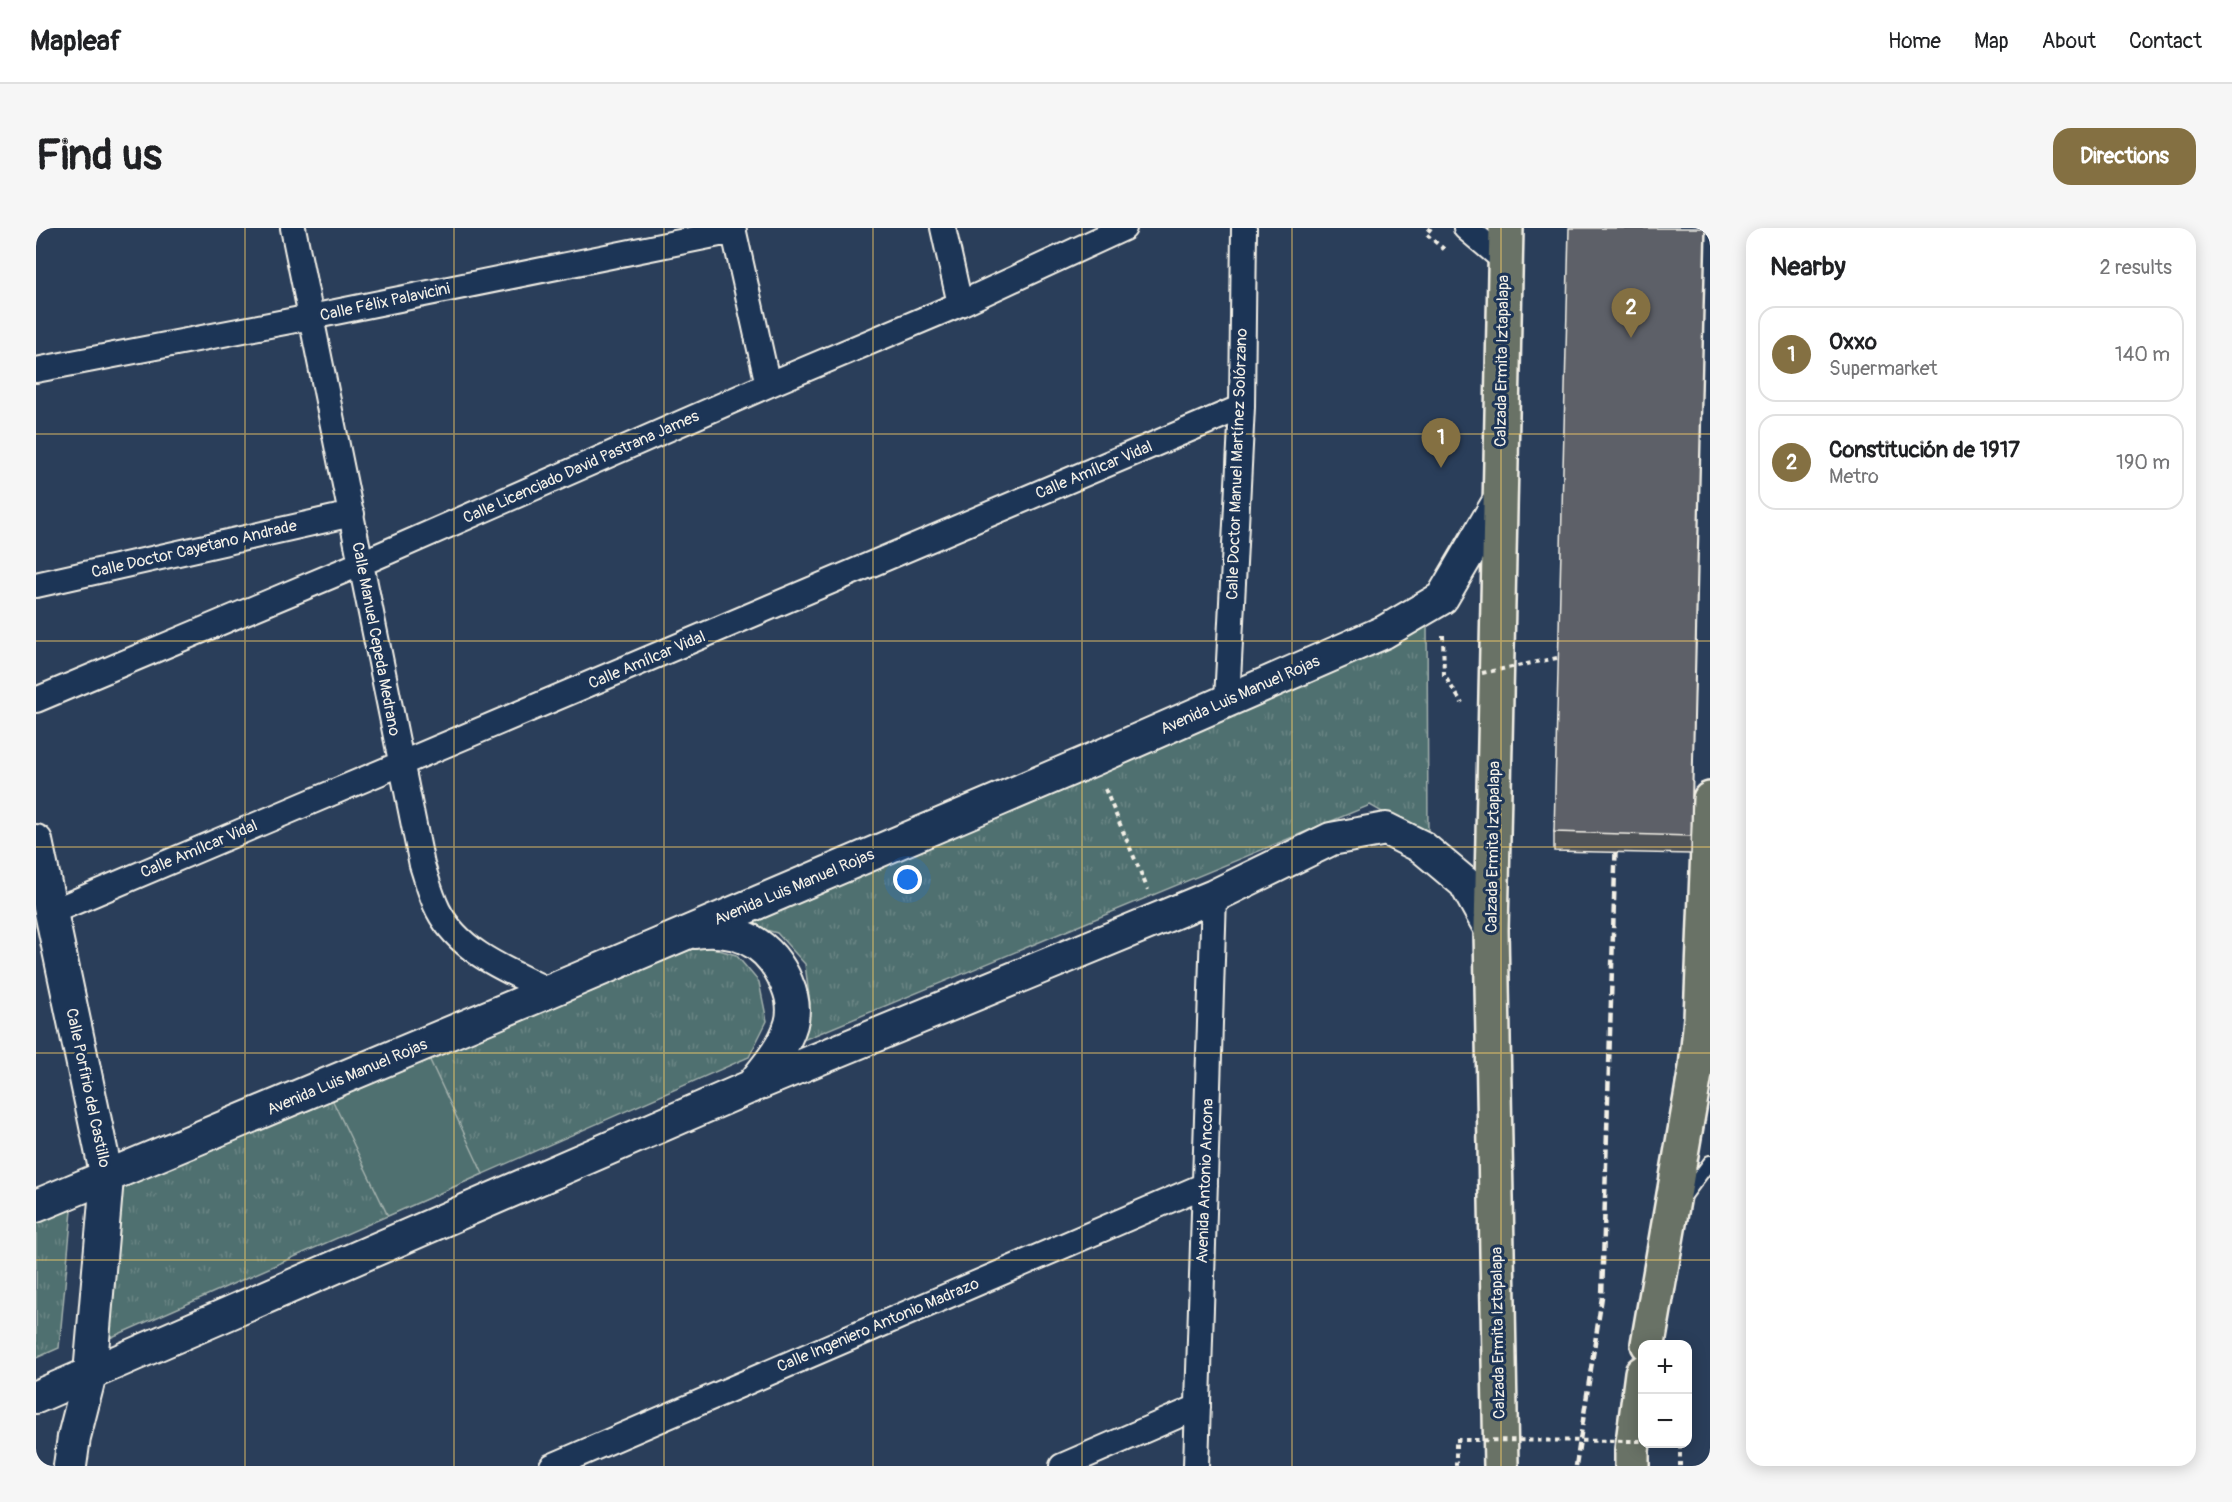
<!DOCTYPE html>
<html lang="en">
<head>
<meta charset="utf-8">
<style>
  :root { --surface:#fff; --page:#f6f6f6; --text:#202124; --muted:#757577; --line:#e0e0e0; --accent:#847042 }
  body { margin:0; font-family:Pangolin,sans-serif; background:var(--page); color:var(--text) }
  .controls { position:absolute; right:18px; bottom:18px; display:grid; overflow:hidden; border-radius:12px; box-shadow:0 3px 15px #0003 }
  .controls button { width:54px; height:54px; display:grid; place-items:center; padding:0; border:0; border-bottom:2px solid var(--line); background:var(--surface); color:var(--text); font:30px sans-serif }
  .you { position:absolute; left:872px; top:652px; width:21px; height:21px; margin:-15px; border:4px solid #fff; border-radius:50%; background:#1a73e8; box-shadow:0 0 0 9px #1a73e833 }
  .badge { display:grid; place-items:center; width:39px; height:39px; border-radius:50%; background:var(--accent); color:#fff; font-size:20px; font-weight:700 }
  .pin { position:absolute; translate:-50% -50px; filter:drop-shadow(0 2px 3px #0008) }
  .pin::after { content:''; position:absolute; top:32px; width:21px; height:18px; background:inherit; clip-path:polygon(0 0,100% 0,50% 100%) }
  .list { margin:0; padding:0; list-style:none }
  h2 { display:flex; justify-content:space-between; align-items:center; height:78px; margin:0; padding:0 24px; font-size:26px }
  h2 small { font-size:20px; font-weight:400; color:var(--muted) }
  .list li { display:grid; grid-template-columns:39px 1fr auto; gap:18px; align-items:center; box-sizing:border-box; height:96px; margin:0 12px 12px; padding:0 12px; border:2px solid var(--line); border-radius:18px }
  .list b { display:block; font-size:22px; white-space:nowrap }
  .list p { margin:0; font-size:20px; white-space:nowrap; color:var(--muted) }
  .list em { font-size:20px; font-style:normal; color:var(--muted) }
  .map { position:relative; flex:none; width:1674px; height:1238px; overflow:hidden; border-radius:18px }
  header { display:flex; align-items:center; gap:36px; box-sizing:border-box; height:84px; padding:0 30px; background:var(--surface); border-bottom:2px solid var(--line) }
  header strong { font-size:28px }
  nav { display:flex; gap:33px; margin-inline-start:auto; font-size:21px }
  .intro { display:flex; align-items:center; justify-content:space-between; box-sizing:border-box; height:144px; padding:0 36px }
  h1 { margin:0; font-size:42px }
  .button { padding:15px 27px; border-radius:18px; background:var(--accent); color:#fff; font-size:21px; font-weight:700 }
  main { display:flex; gap:36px; padding:0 36px }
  aside { flex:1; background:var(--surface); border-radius:18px; box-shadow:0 3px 15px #0003 }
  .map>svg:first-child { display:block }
  .grass { fill:url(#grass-tufts); stroke:#a2b0ac; stroke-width:1.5 }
  .pitch { fill:#507070; stroke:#a2b0ac; stroke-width:1.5 }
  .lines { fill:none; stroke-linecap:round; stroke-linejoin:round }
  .service-casing { stroke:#f4f1e8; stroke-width:16 }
  .minor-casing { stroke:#f4f1e8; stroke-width:28 }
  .tertiary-casing { stroke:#f4f1e8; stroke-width:36 }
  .primary-casing { stroke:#f4f1e8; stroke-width:38 }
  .path { stroke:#f4f1e8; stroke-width:4; stroke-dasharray:4.5 4.5; stroke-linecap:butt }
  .service { stroke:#1d3557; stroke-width:12 }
  .minor { stroke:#1d3557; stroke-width:24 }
  .tertiary { stroke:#1d3557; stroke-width:32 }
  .primary { stroke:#697266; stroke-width:33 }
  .rail { stroke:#f4f1e8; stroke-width:4.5; stroke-dasharray:9 4.5; stroke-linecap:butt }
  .path-bridge { stroke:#f4f1e8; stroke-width:4; stroke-dasharray:4.5 4.5; stroke-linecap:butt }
  .wall { fill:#505359; stroke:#f4f1e8; stroke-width:1.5 }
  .building { fill:#5d6168; stroke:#f4f1e8; stroke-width:1.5 }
  .grid { fill:none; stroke:#ffd166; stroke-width:1.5; stroke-opacity:0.55 }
  .labels { text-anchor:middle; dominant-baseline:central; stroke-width:6; stroke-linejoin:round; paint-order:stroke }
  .street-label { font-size:16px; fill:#f4f1e8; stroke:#1d3557 }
</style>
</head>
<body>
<header>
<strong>Mapleaf</strong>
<nav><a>Home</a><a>Map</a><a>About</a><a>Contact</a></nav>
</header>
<div class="intro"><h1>Find us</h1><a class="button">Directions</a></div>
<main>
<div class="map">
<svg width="1674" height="1238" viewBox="0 0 1674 1238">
  <defs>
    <pattern id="grass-tufts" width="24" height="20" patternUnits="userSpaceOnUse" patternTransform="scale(1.5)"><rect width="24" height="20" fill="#507070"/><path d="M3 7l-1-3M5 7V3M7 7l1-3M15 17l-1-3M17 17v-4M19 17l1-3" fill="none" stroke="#6a8584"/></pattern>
  </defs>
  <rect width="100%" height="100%" fill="#2a3e5a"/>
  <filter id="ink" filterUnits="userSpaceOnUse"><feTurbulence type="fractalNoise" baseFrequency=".0167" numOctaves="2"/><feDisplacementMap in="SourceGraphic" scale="12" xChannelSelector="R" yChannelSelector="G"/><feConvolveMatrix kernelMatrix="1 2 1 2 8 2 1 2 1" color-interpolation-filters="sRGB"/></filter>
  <g filter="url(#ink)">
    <path class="grass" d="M1391 391 1392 610 1334 577 755 817 774 776 769 736 741 705 701 694Z
      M666 717 700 727 723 754 731 793 713 829 60 1116 75 955Z
      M37 972 23 1120 0 1130V988Z"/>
    <path class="pitch" d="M392 828 447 946 352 988 294 867Z"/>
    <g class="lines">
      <defs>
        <path id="service" d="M1646 972 1674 934"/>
        <path id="minor" d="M257 0 386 637C391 652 395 668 402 682 424 725 473 743 514 763
          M697 0 732 157
          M907 0 924 76
          M1430 0 1468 32
          M0 142 275 89 698 3
          M0 357 316 286
          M0 472 326 335 732 157 924 76 1088 0
          M1191 472 1206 179 1208 0
          M15 684 1206 179
          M516 1238 1169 957
          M1026 1238 1162 1179
          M1160 1238 1178 668"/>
        <path id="tertiary" d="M0 613 71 950 54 1146 38 1209 34 1238
          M659 704C702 698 735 716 751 756 757 770 759 782 755 796 748 820 730 840 715 859
          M0 978 514 763 1056 532 1348 404 1406 370 1463 273
          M0 1169 714 859 1178 668 1295 611 1350 601 1386 619 1429 655 1455 702"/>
        <path id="primary" d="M1612 1116 1660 840 1665 790 1674 571
          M1465 1238 1455 702 1470 0
          M1596 1238V1222L1606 1145"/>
      </defs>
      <use href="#service" class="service-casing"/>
      <use href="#minor" class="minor-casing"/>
      <use href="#tertiary" class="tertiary-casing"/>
      <use href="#primary" class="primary-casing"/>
      <path class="path" d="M1395 0 1390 6 1409 22
        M1407 407 1408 447 1426 475
        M1069 561 1112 662
        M1644 1216V1238
        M1420 1238V1212"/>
      <use href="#service" class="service"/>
      <use href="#minor" class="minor"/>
      <use href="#tertiary" class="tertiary"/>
      <use href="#primary" class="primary"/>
      <path class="rail" d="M1540 1238 1566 1069 1580 607"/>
      <path class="path-bridge" d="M1446 445 1526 429
        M1420 1212 1606 1213"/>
    </g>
    <path class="wall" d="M1670 0 1655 626 1518 623V604Z"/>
    <path class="building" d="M1533 0H1669L1655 608 1518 604Z"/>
  </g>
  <path class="grid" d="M209 0V1238M418 0V1238M628 0V1238M837 0V1238M1046 0V1238M1256 0V1238M1465 0V1238M0 206H1674M0 413H1674M0 619H1674M0 825H1674M0 1032H1674"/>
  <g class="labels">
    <g class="street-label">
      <text transform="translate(349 74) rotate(-12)">Calle Félix Palavicini</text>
      <text transform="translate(1466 133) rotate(-89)">Calzada Ermita Iztapalapa</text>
      <text transform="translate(1201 236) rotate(-88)">Calle Doctor Manuel Martínez Solórzano</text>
      <text transform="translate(545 239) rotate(-24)">Calle Licenciado David Pastrana James</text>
      <text transform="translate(1058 242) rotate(-23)">Calle Amílcar Vidal</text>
      <text transform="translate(158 321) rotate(-13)">Calle Doctor Cayetano Andrade</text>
      <text transform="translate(340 411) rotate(79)">Calle Manuel Cepeda Medrano</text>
      <text transform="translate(611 432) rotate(-23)">Calle Amílcar Vidal</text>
      <text transform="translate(1204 467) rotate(-24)">Avenida Luis Manuel Rojas</text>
      <text transform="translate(1457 619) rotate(-89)">Calzada Ermita Iztapalapa</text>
      <text transform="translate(163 621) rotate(-23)">Calle Amílcar Vidal</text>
      <text transform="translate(758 659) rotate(-23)">Avenida Luis Manuel Rojas</text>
      <text transform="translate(311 849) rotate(-23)">Avenida Luis Manuel Rojas</text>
      <text transform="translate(52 860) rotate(78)">Calle Porfirio del Castillo</text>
      <text transform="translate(1169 953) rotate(-88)">Avenida Antonio Ancona</text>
      <text transform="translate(842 1097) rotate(-23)">Calle Ingeniero Antonio Madrazo</text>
      <text transform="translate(1462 1105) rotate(-91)">Calzada Ermita Iztapalapa</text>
    </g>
  </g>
</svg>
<div class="controls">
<button>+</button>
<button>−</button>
</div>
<div class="you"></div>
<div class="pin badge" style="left:1405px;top:240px">1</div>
<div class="pin badge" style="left:1595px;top:110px">2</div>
</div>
<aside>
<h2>Nearby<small>2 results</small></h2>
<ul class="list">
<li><span class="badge">1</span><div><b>Oxxo</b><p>Supermarket</p></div><em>140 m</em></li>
<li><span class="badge">2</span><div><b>Constitución de 1917</b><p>Metro</p></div><em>190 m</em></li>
</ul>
</aside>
</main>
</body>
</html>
